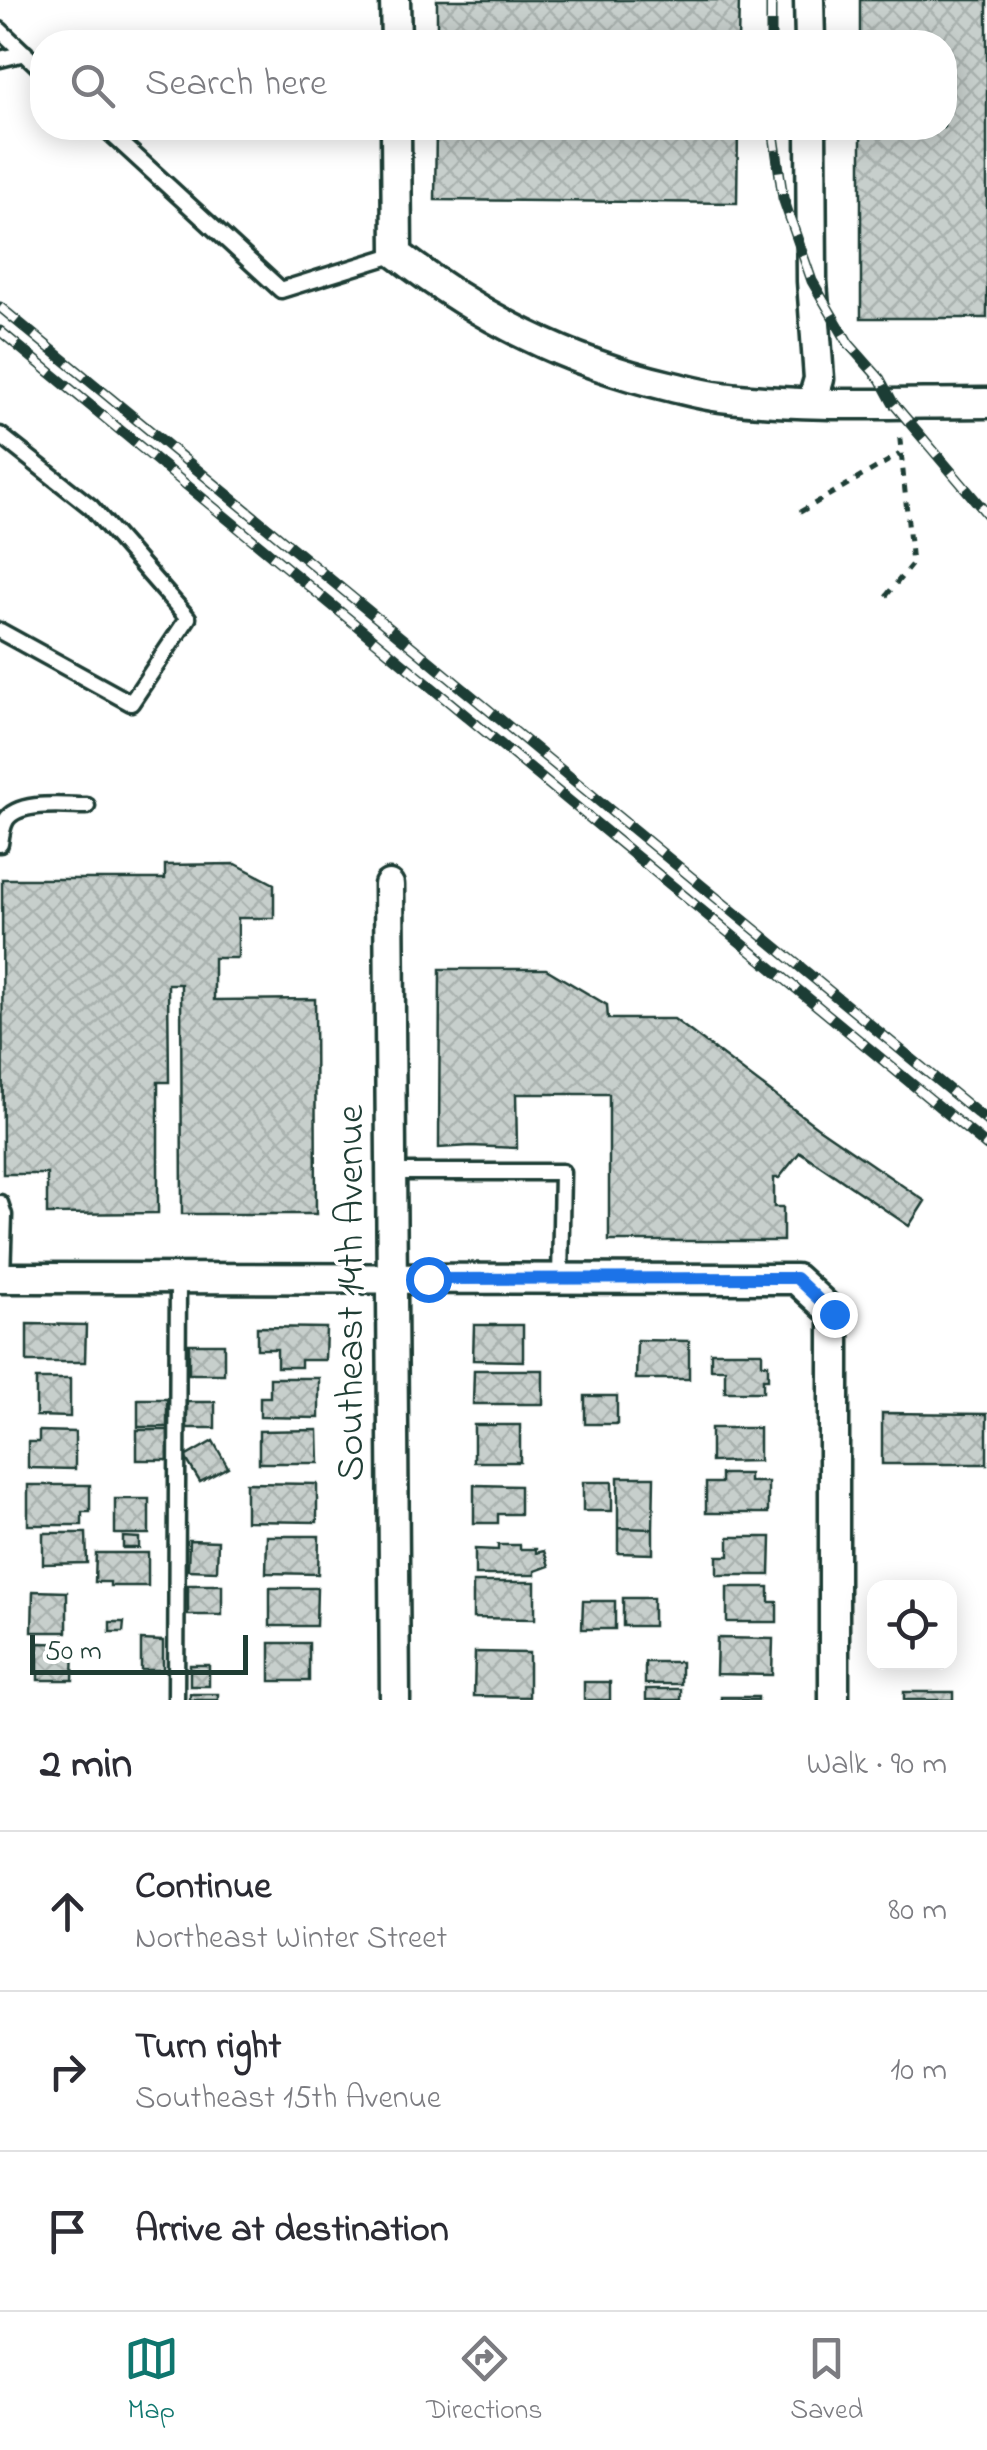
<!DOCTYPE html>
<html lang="en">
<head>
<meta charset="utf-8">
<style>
  :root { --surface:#fff; --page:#f7f7f7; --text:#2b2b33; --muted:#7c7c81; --line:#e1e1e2; --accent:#0f766e }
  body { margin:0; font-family:"Indie Flower",sans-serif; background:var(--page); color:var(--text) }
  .controls { position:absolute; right:30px; bottom:30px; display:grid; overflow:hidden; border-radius:20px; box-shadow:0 5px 25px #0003 }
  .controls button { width:90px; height:90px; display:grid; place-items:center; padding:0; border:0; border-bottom:2px solid var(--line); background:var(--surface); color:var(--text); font:50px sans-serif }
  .scale { position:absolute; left:30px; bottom:25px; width:218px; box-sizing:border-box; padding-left:10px; border:5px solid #1f3d34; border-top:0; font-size:28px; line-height:35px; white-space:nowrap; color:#1f3d34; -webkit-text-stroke:8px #fff; paint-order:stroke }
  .stop { position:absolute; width:30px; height:30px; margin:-22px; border:8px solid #1a73e8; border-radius:50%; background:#fff }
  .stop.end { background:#1a73e8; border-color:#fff; box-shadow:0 2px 10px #0008 }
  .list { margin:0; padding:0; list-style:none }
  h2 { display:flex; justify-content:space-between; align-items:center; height:130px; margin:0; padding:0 40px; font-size:42px }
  h2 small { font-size:32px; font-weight:400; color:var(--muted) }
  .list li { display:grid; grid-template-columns:65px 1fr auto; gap:30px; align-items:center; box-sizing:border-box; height:160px; padding:0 40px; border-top:2px solid var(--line) }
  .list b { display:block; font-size:38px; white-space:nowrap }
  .list p { margin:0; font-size:32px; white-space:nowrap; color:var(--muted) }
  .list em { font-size:32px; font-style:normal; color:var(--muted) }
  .icon { flex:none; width:55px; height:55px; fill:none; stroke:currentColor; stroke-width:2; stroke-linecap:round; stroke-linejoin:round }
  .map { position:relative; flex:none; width:987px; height:1700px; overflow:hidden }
  .search { position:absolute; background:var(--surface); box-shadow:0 5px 25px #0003; left:30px; right:30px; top:30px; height:110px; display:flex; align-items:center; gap:25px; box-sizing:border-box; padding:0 35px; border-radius:40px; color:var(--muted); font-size:38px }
  .sheet { height:610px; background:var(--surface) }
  nav { display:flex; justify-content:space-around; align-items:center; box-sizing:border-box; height:140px; border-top:2px solid var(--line); background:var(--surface); font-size:28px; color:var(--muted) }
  nav a { display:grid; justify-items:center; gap:5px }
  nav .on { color:var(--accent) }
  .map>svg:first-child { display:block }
  .building { fill:url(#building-cross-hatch); stroke:#1f3d34; stroke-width:2.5 }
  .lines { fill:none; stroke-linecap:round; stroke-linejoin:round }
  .service-casing { stroke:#1f3d34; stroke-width:21 }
  .minor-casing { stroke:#1f3d34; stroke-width:35 }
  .path { stroke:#1f3d34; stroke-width:5; stroke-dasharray:8 8; stroke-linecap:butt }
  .service { stroke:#fff; stroke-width:14 }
  .minor { stroke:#fff; stroke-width:28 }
  .rail-casing { stroke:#1f3d34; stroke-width:11 }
  .rail { stroke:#fff; stroke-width:8; stroke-dasharray:22; stroke-linecap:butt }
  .route { stroke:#1a73e8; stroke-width:12 }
  .labels { text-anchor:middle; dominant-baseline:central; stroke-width:8; stroke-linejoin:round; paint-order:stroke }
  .street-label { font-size:40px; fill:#1f3d34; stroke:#fff }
</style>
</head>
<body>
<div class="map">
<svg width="987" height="1700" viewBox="0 0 987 1700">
  <defs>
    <pattern id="building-cross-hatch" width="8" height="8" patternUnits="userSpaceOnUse" patternTransform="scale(2.5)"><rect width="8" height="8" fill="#c7cfcc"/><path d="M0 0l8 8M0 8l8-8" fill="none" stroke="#aab3b0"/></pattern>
  </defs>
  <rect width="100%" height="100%" fill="#fff"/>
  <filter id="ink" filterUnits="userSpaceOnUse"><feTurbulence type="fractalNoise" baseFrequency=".01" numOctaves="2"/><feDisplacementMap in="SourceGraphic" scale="20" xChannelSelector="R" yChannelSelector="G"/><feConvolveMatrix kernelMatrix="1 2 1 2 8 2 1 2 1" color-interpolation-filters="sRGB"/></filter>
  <g filter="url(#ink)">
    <path class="building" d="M437 0H739L738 42H437Z
      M860 0H987V318H861V128H944V42H860Z
      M436 128H738L737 203 435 200Z
      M236 864 274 884V918H238V958H214V1000L315 999 316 1214H182L181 984H168L169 1082H158V1213L47 1214V1174H3L2 879H165V865Z
      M440 969H546L607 1005 608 1019H674L817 1127 925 1201 909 1226 800 1152 779 1178H774V1207H783V1241H609V1094H516L517 1148 471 1146 439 1148Z
      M27 1324 86 1325 85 1362H27Z
      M474 1325H523V1361L473 1360Z
      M257 1327 326 1328 325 1360H301V1367H277V1349H257Z
      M637 1340 689 1341V1379H636Z
      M189 1344H224V1374H189Z
      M711 1352H762V1364H768V1379H763V1392H725V1369H711Z
      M474 1370H543V1404H473Z
      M270 1378H319V1418L260 1417V1397H270Z
      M36 1379H70V1417L36 1416Z
      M585 1396H617V1424H585Z
      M138 1399H167V1427H138Z
      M187 1402H215V1428H187Z
      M882 1413 987 1414V1464H882Z
      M474 1425H520V1462H474Z
      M711 1428H759V1461L711 1462Z
      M137 1430H168V1460H137Z
      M318 1430 319 1463H259V1431Z
      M39 1431 75 1432V1469L28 1468V1442H39Z
      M213 1441 228 1467 200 1482 185 1457Z
      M721 1474H749V1482H768V1513H706V1483H721Z
      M618 1477H654L653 1529 618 1528Z
      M583 1482H612V1511H583Z
      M246 1483 317 1484V1522L246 1521Z
      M28 1485H90V1512H82V1525H28Z
      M474 1485 520 1486V1514H498V1523H474Z
      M115 1499H149V1534H115Z
      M618 1528 653 1529V1554L618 1553Z
      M43 1533H86L87 1563 43 1564Z
      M267 1536H319L318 1574 266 1573Z
      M123 1537 139 1538V1548H123Z
      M729 1537H771L770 1575H717V1556H729Z
      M189 1540 218 1541 217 1571 188 1570Z
      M498 1545H520V1549H536V1553L544 1551 549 1566 535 1571V1575H475V1549L498 1550Z
      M96 1553H148V1586H110V1582H95Z
      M473 1582H535V1619L473 1618Z
      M188 1585H222V1615H188Z
      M727 1587H769V1602H777V1622H727Z
      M270 1588H317L316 1626H270Z
      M33 1591 67 1592V1632H32Z
      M623 1598H653V1626H623Z
      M583 1601H615V1629H582Z
      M110 1622H124L123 1632H110Z
      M717 1638 773 1639 772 1675 716 1674Z
      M141 1640 163 1641V1670H141Z
      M38 1643 74 1644 73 1680H38Z
      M270 1643H309V1681H270Z
      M475 1652 529 1653V1697L474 1696Z
      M645 1662H681V1684H645Z
      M190 1665H209V1686H190Z
      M584 1682H610V1700H584Z
      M646 1689H681V1700H646Z
      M904 1692H953V1700H904Z
      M190 1694H218V1700H190Z
      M721 1697H758V1700H721Z"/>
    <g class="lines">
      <defs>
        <path id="service" d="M0 30 42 70
          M0 59 25 53
          M105 128 281 290 397 254
          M0 435 91 507 188 618 131 703 0 631
          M0 844C1 836 2 827 6 820 18 800 66 806 87 806
          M392 1172H562L560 1280
          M0 1203 4 1215 2 1278
          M176 1700 178 1279"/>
        <path id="minor" d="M395 0 396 42
          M809 0 810 42
          M396 128 397 254C480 318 567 362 669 386 686 390 703 395 721 397 809 408 899 403 987 403
          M811 128 812 281 819 379 812 403
          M389 885 395 1700
          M0 1278 796 1279 834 1314V1700"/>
      </defs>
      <use href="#service" class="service-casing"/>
      <use href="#minor" class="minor-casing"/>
      <path class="path" d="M800 512 900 454
        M886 596 912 564 899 430"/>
      <use href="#service" class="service"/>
      <use href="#minor" class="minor"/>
      <defs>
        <path id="rail" d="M771 0V42
          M773 128 783 198 812 281 849 344 880 379 893 403 987 514
          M0 307 987 1121
          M0 331 987 1146"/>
      </defs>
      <use href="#rail" class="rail-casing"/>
      <use href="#rail" class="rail"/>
    </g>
  </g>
  <g class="lines" filter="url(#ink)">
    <path class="route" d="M428 1279 796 1278 834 1314"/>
  </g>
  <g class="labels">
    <g class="street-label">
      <text transform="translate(352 1293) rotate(-90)">Southeast 14th Avenue</text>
    </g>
  </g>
</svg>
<div class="controls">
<button><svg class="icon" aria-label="locate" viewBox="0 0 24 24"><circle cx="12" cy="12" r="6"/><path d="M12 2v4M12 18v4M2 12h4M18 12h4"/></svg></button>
</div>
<div class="scale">50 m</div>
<div class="stop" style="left:428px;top:1279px"></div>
<div class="stop end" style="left:834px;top:1314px"></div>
<div class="search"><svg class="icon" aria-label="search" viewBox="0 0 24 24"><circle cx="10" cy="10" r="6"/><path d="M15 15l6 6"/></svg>Search here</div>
</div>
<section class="sheet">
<h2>2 min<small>Walk · 90 m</small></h2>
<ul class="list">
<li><svg class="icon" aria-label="ahead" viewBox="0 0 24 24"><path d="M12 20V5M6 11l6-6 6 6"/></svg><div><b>Continue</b><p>Northeast Winter Street</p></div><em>80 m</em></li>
<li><svg class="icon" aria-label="right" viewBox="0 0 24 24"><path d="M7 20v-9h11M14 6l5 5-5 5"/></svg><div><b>Turn right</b><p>Southeast 15th Avenue</p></div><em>10 m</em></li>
<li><svg class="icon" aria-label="arrive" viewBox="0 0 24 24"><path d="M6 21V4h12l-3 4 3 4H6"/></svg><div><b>Arrive at destination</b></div></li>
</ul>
</section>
<nav>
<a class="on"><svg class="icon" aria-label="map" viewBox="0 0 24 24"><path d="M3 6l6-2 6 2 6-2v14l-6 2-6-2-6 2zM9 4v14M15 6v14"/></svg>Map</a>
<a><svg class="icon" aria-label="directions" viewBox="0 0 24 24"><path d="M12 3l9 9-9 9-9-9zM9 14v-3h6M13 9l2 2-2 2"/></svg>Directions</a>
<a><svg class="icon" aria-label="saved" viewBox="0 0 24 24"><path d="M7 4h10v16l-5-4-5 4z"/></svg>Saved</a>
</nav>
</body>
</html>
